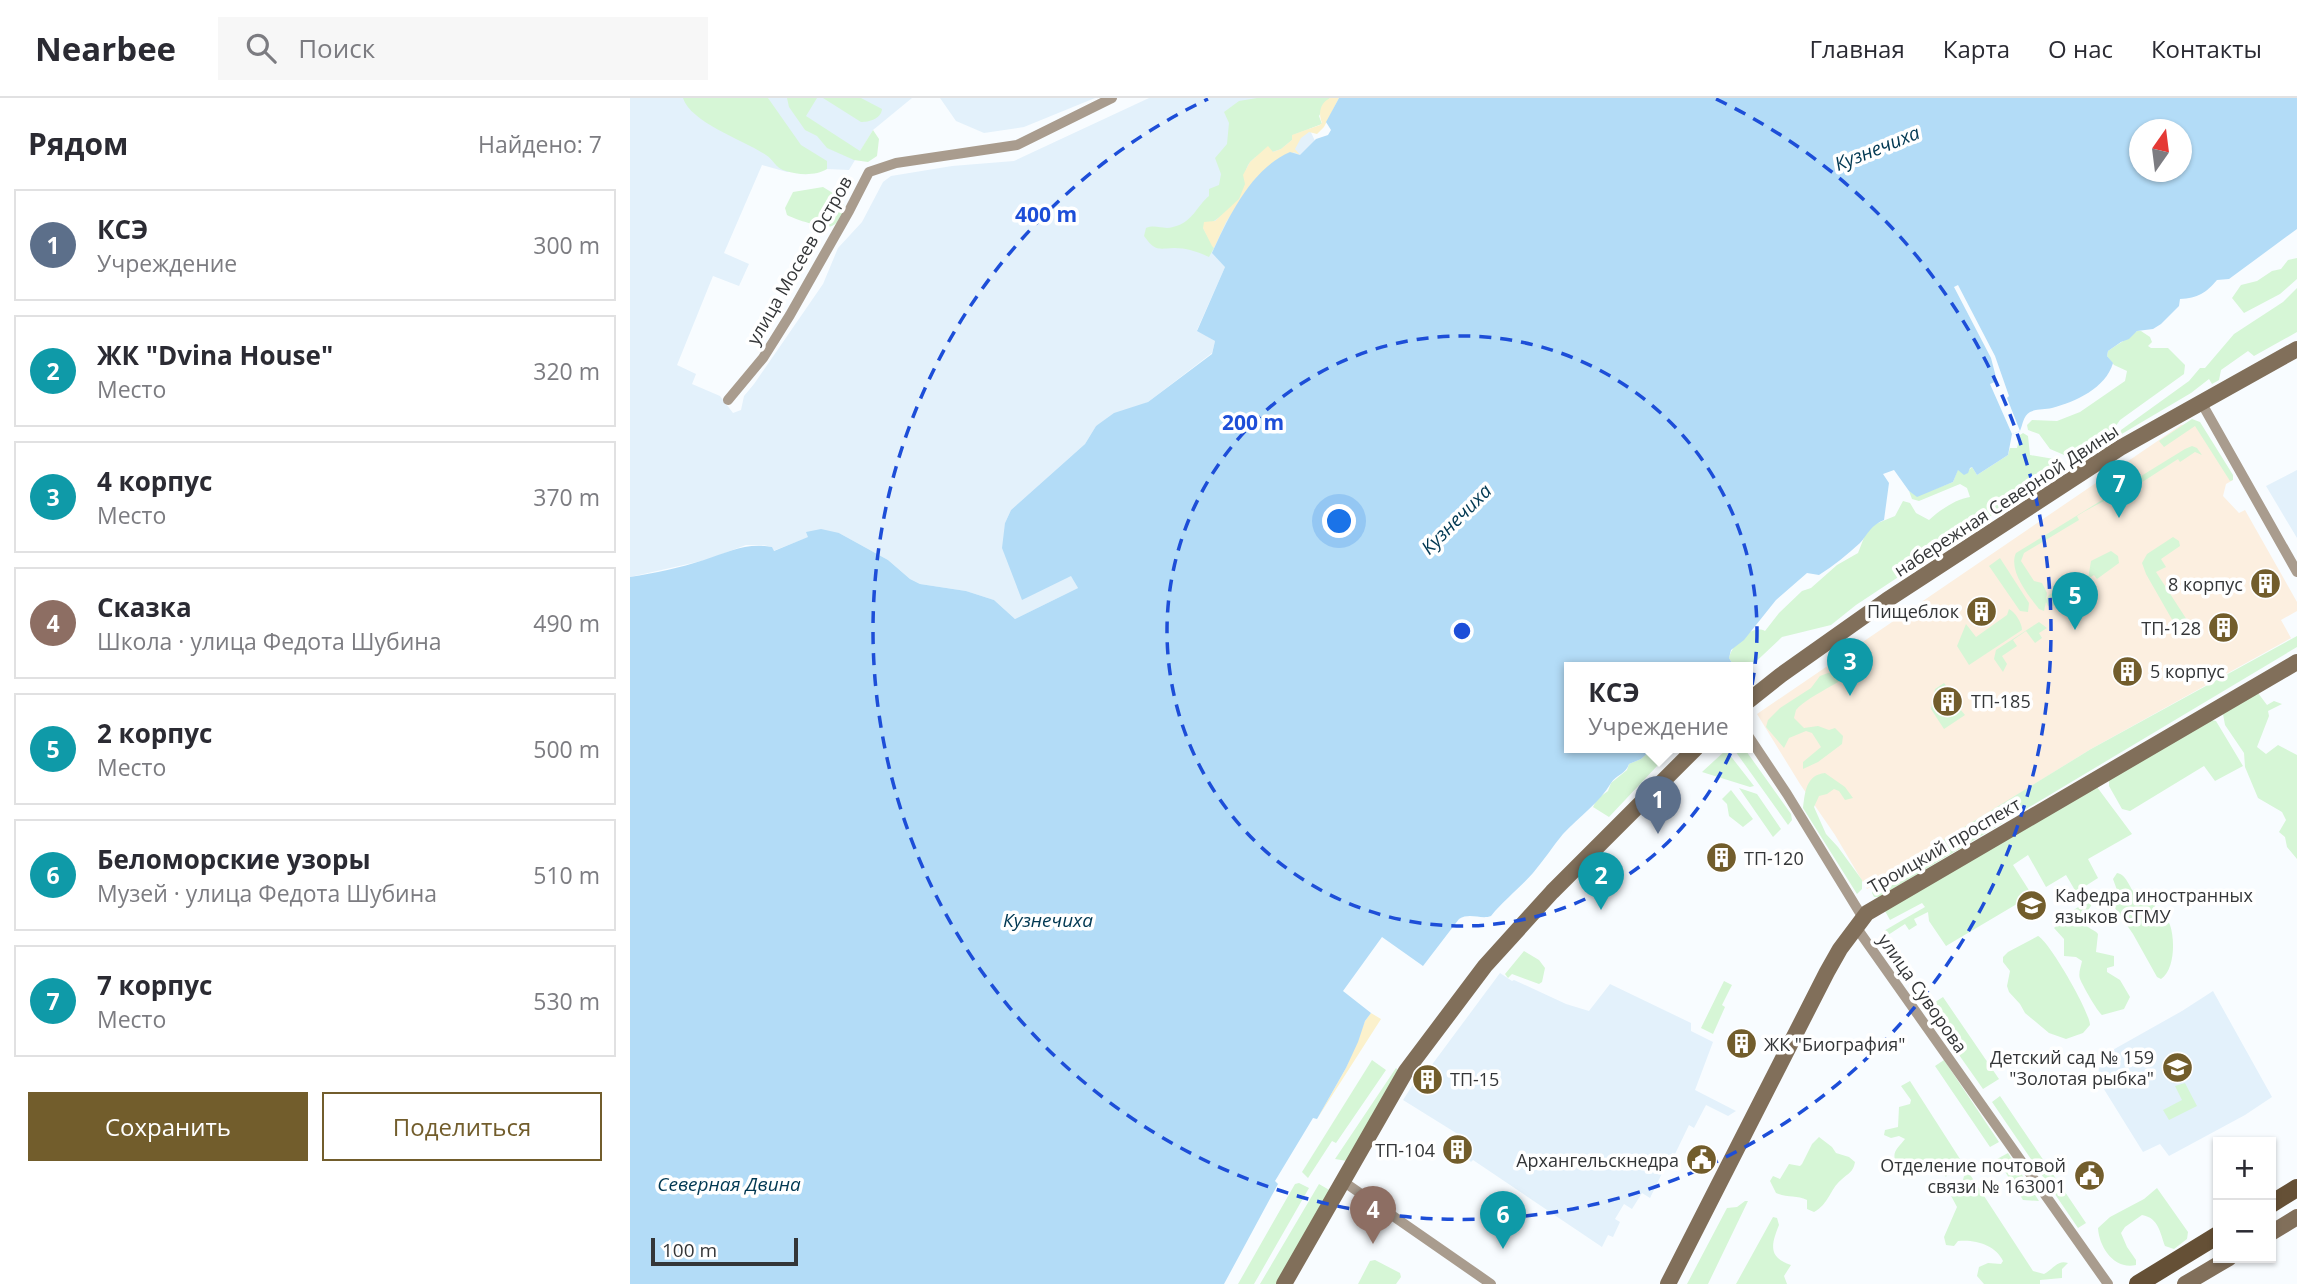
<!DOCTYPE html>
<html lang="ru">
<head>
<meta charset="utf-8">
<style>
  :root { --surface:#fff; --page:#f7f7f7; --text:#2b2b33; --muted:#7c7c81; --line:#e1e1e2; --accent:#725d2c }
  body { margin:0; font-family:"Open Sans",sans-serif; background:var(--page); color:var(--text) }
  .controls { position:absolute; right:21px; bottom:21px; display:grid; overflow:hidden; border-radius:0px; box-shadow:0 2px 5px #0004 }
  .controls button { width:63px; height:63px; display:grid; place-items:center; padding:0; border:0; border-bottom:2px solid var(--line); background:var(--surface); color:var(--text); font:35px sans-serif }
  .compass { position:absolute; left:1499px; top:21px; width:63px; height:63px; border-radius:50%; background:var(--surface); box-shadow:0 2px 5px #0004; rotate:14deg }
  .scale { position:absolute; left:21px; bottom:18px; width:147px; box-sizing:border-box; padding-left:7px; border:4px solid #343638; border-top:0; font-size:19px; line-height:24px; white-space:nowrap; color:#343638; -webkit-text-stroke:5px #fff; paint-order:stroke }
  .you { position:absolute; left:710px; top:424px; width:24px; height:24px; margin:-18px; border:5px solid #fff; border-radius:50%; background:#1a73e8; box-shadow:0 0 0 10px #1a73e833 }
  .badge { display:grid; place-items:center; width:46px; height:46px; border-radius:50%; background:var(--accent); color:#fff; font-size:23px; font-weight:700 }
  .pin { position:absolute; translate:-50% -58px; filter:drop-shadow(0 2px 4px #0008) }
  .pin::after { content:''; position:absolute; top:37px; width:24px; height:21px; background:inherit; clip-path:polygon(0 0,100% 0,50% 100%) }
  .popup { position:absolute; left:934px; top:564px; width:189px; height:91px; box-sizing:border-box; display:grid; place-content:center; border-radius:0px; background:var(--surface); filter:drop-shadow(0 2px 5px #0005); font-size:23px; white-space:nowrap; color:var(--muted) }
  .popup b { font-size:26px; color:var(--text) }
  .popup::after { content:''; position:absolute; left:50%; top:100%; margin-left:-14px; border:14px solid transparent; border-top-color:var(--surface) }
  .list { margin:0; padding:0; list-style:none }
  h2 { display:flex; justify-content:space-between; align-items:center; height:91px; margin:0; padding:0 28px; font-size:30px }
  h2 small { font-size:23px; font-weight:400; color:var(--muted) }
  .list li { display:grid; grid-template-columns:46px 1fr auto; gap:21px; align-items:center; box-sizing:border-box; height:112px; margin:0 14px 14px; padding:0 14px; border:2px solid var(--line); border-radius:0px }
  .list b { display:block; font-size:26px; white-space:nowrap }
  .list p { margin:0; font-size:23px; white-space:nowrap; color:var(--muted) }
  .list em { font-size:23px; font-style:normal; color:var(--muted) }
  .actions { display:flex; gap:14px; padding:21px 28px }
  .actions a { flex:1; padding:16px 0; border:2px solid var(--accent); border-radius:0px; text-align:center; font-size:24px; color:var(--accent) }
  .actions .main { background:var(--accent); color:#fff }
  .icon { flex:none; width:38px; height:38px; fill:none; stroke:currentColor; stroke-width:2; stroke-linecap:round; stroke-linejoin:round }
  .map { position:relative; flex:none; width:1667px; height:1186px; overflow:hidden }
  header { display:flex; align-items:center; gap:42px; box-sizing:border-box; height:98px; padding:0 35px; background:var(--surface); border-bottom:2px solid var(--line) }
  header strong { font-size:33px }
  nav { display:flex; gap:38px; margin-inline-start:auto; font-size:24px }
  .search { width:490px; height:63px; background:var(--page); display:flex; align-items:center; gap:18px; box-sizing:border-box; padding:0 24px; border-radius:0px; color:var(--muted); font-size:26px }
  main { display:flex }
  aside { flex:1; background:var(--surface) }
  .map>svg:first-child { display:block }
  .built { fill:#e3f1fb }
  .medical { fill:#fcefe0 }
  .green { fill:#d6f6d6 }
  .sand { fill:#fbf1cc }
  .water { fill:#b3dcf7; fill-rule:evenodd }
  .pier { fill:#f8fcff }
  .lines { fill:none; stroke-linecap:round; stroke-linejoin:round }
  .street { stroke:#a99c8e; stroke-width:10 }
  .secondary { stroke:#816f5a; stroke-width:16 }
  .primary { stroke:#655036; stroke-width:18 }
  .ring { fill:none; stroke:#1d4ed8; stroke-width:3.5; stroke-dasharray:12 9 }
  .labels { text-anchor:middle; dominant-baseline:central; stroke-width:7; stroke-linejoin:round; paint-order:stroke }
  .street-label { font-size:18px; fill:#343638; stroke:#fff }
  .poi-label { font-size:18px; fill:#343638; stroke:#fff; text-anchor:end }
  .water-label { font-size:19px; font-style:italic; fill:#013852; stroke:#fff }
  .centre { fill:#1d4ed8; stroke:#fff; stroke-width:3.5 }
  .ring-label { font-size:21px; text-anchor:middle; font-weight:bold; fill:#1d4ed8; stroke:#fff; stroke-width:7; stroke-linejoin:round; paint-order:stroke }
</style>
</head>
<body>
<header>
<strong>Nearbee</strong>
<div class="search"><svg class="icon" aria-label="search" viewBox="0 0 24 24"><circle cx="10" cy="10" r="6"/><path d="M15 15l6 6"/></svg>Поиск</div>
<nav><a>Главная</a><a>Карта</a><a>О нас</a><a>Контакты</a></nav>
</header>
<main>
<aside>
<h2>Рядом<small>Найдено: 7</small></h2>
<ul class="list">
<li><span class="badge" style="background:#5c6f8a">1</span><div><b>КСЭ</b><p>Учреждение</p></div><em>300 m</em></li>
<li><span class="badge" style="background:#0f9aa8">2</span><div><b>ЖК &quot;Dvina House&quot;</b><p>Место</p></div><em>320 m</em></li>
<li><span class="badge" style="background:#0f9aa8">3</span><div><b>4 корпус</b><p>Место</p></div><em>370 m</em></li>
<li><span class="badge" style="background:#8d6e63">4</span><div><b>Сказка</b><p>Школа · улица Федота Шубина</p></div><em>490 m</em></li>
<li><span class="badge" style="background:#0f9aa8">5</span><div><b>2 корпус</b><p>Место</p></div><em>500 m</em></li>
<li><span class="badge" style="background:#0f9aa8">6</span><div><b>Беломорские узоры</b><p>Музей · улица Федота Шубина</p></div><em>510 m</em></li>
<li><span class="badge" style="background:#0f9aa8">7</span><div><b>7 корпус</b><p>Место</p></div><em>530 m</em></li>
</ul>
<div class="actions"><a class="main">Сохранить</a><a>Поделиться</a></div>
</aside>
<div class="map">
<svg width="1667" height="1186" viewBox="0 0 1667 1186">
  <rect width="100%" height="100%" fill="#f8fcff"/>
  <path class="built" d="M0 0H282L243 32 219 72 197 71 157 74 132 67 94 155 119 166 109 188 83 178 47 267 66 276 62 286 90 298 103 315 111 312 114 298 124 286 193 186 208 150 232 124 253 84 261 78 322 68 384 63 519 0H665L685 43 595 169 567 232 585 243 582 255 518 304 466 328 455 346 381 412 375 425 442 478 448 490 385 521 364 502 336 493 290 486 280 481 258 462 209 435H177L179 439 143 453 142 449 133 447H116L76 462 0 479Z
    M310 0H465L394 29 354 35 326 23Z
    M1667 372V440L1636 388Z
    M870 875 882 883 884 882 936 906 959 913 980 886 1061 925V933L1083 944 1065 992 1106 1013 1098 1018 1076 1007 1064 1030 1059 1027 1045 1056 1042 1055 1020 1100 1012 1095 1002 1111 994 1106 985 1121 990 1124 983 1139 978 1137 972 1149 843 1062 841 1064 831 1054 839 1043 773 1002 782 988 798 972Z
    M1583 893 1642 999 1615 1017 1539 1058 1530 1046 1513 1054 1467 980 1472 958 1552 913Z"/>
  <path class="medical" d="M1569 325 1602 378 1603 382 1596 386 1593 398 1609 415 1615 412 1667 504V513L1651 522 1661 540 1461 651 1298 752V755L1292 759 1237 791 1205 737 1170 686 1127 616 1551 327Z"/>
  <path class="green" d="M53 0H138L171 47 197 63V71C186 78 168 77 156 73 145 70 144 62 136 57 114 42 61 25 53 0Z
    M157 0H187L176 18 230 53 243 32 249 41 247 58 238 64 224 62 197 50 187 38 175 32 159 9Z
    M193 0H231L252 11C251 21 239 24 231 24Z
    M627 0H700L689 18 692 26 663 37 662 42 651 51 642 54 638 49C633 55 622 60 618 67 614 75 616 80 615 88 612 106 587 121 573 130L584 150 579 159C568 154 557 150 544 150 527 151 525 153 514 138L516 130C526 126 533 132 543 129 562 125 566 109 579 98V91L589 87 591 76 585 60 597 46 599 25 594 14 609 3Z
    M193 89 206 97 216 110C213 116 209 125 202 128 194 131 164 121 157 117L155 110 163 94Z
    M1667 160V181L1650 196 1614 215 1602 200 1611 187 1627 183 1642 173 1651 171 1658 162Z
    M1667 190V234L1624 258 1618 253 1591 272 1589 282 1582 286 1579 281 1561 295 1490 337 1491 332 1559 283 1570 270H1575L1604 236 1653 204Z
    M1507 233H1511L1520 239 1522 244 1518 248 1521 250H1538L1555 267 1554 276 1490 322 1483 332 1439 359 1420 351 1409 336 1398 332 1397 327 1402 322 1427 323 1450 314 1495 283 1497 273 1484 267 1477 258 1478 253C1488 246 1497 241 1507 233Z
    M1562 321 1570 324 1603 377V382L1600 383 1565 328 1534 349 1529 343Z
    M1393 335 1398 338 1400 357 1424 361 1436 367 1385 392 1391 395 1409 386 1226 507 1201 527 1152 539 1117 572V570H1105L1099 560C1102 547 1121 526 1135 533L1149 515 1172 493 1181 490 1207 467 1228 455 1235 437 1243 427 1265 418 1273 403 1280 405 1286 415 1299 422C1310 412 1326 401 1340 399L1337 390 1330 386 1289 403 1282 401 1279 393 1287 398 1323 384 1328 371 1338 373 1342 369 1347 377 1378 357 1380 350H1387L1390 337Z
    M1562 348 1567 350 1572 357 1565 354 1550 364 1548 361 1503 390 1501 388C1483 400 1466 406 1447 418L1449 422 1394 455 1391 463 1404 483 1412 485 1417 495 1416 502 1419 497 1447 480 1450 488C1445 497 1429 509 1418 508L1416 504 1414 513 1409 511C1398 497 1378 472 1386 455L1555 351Z
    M1543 439 1549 443 1550 448 1531 461 1536 469 1526 474 1557 522V526L1548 529 1544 525 1516 476 1512 465 1517 456Z
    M1481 453 1488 458 1489 465 1467 481 1464 477 1458 481 1461 463Z
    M1370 460 1399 505 1398 514 1390 513 1359 468Z
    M1379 511C1385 514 1392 525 1392 532L1339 567 1327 548 1336 526 1346 539 1377 517Z
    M1409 524 1417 530 1409 535 1412 540 1405 545 1396 533 1383 542 1387 548 1372 558 1377 566 1373 574 1364 561 1366 552Z
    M1667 538V549L1249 799H1244L1242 795 1243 791 1293 762 1292 759 1298 755 1297 752 1461 651Z
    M1227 558 1233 563C1227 579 1179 596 1166 612L1164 620 1174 630 1188 628 1199 632 1205 630 1213 638 1212 646 1188 664 1173 671V664L1191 649 1182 635 1176 633 1159 640 1154 650 1136 629 1138 622 1150 610 1181 590 1190 578 1214 569Z
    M1314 585 1333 609 1330 611 1335 617 1314 631 1301 611 1305 591Z
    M1628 595 1637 607 1644 603 1652 606 1638 613 1639 618 1627 649 1636 656 1648 647 1667 657V761L1657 749 1655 739 1649 734 1656 722 1652 714 1628 700 1615 669 1614 655 1595 627 1593 616Z
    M1582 622 1586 623 1613 668 1585 683 1574 668 1500 713 1492 711 1479 688V682Z
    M1023 650H1044L979 719 963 709 967 701 978 693 981 685 997 672 999 666 1011 661Z
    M1103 650H1114L1161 716 1162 722 1158 727Z
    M1096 652 1124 688 1120 689 1072 674Z
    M1195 675 1215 689 1223 700 1215 702 1209 693 1204 691 1197 696 1189 698 1184 709 1196 736 1208 749 1232 782V791L1227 796 1173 710C1175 694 1176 677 1195 675Z
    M1467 689 1502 736 1458 761 1468 780 1446 794 1436 777 1416 789 1398 757 1383 767 1402 797 1316 848 1299 823 1298 814 1284 821 1287 827 1279 832 1275 826 1258 837 1269 853 1256 846 1252 834 1295 809 1292 805 1260 822 1255 813Z
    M1109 690 1127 696 1151 731 1143 739Z
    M1101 692 1123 721 1113 729 1099 718 1097 706 1092 701Z
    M1487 775C1498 777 1499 792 1508 798L1517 794 1527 795 1528 798 1523 815C1527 822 1538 820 1540 827 1545 841 1545 872 1531 881L1527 879 1503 836 1485 810 1483 801 1487 792 1483 781Z
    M1459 802 1463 803C1461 812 1447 820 1458 829 1462 832 1466 833 1468 836L1466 854 1484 858V868L1477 870V874L1490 882 1500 899 1494 911 1472 917C1467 913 1453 888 1450 881 1448 876 1451 868 1452 863L1446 859 1434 858V841L1424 830 1439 815Z
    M1408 838C1419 843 1460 914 1460 927L1453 935 1436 941 1419 935 1395 915 1390 906 1379 894 1377 888 1380 873 1373 864V859L1378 854Z
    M894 853 909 862 915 870 912 884 909 886 882 876 878 880 875 876Z
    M1094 883 1102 887 1092 907 1095 909 1083 936 1071 930Z
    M1313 899 1369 981 1353 991 1296 910Z
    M742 962 756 972 706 1045 702 1043 678 1080 672 1074Z
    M1314 962 1369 1044 1360 1049 1305 968Z
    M766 970 772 976 717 1063 705 1061Z
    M1280 983 1330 1061 1329 1066 1321 1070 1316 1079 1306 1067 1295 1077 1291 1068 1286 1064 1268 1067C1259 1055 1269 1049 1275 1041L1269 1038 1261 1040 1254 1037 1255 1032 1268 1029 1269 1009 1280 1006 1281 1002 1271 988Z
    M1555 985 1567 1008 1539 1022 1533 1012 1552 1002 1545 988Z
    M1370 998 1456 1125 1448 1130 1362 1004Z
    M1189 1039 1202 1049 1206 1055 1219 1059 1225 1064C1223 1075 1218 1075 1211 1082 1200 1091 1199 1106 1184 1114L1177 1111V1102C1167 1097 1157 1100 1146 1095L1140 1083 1143 1078 1150 1081 1159 1066 1170 1068 1172 1066 1182 1046Z
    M1378 1055 1409 1103 1393 1102 1367 1061Z
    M1339 1075 1403 1173 1414 1176C1422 1172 1428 1161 1438 1165L1432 1171V1180L1410 1182V1186H1354L1347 1178 1349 1169 1358 1165 1371 1166 1373 1163C1366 1147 1345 1141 1328 1143L1324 1148 1316 1147 1314 1139 1327 1109 1319 1094 1322 1089 1332 1086 1334 1078Z
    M669 1085 679 1090 624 1186H608L665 1086Z
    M689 1086 701 1093 647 1186H630Z
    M1527 1090 1558 1134 1557 1141 1544 1151 1535 1148C1530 1135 1529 1120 1512 1117L1495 1129 1491 1135 1497 1149 1506 1162V1167C1484 1172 1469 1149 1468 1130L1480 1119 1514 1101Z
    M1115 1103H1118L1078 1186H1057L1097 1110 1107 1109Z
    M1143 1119 1147 1120 1149 1127C1141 1147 1138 1159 1161 1167L1154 1178 1157 1186H1106Z
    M745 1162 770 1175 771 1179 766 1186H728L740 1163Z"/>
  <path class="sand" d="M700 0H709L694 29 687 36 679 34 671 40 665 51 670 57 664 54 626 80 596 124 584 150 582 148 573 130 574 124 585 123 609 101 615 86 613 77 620 64 638 48 643 54 651 51 662 42V37L690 27 692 25C688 15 690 5 700 0Z
    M741 915 751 921 687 1021 716 970 735 923Z"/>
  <path class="water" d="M709 0H1667V131L1599 181 1587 182C1576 195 1568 200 1550 201L1549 208 1531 226 1523 231 1507 233 1499 241 1491 244 1478 253 1477 258 1483 265C1476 290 1445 304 1422 310 1415 312 1408 310 1400 314 1393 318 1393 326 1390 333L1382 336 1378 357 1347 377 1342 369 1340 370 1338 375 1334 377 1328 372 1323 384 1287 399 1279 393 1264 372 1253 376 1259 385 1254 422C1241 427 1238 436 1230 445 1217 457 1203 468 1189 477L1177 475 1146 502 1114 542 1101 552 1099 560 1105 570H939V650L1022 651 1011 661 999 666C996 676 986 677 981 685 969 705 950 718 933 736 923 748 914 762 903 775 890 790 874 802 861 818 851 822 840 814 829 821L793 868 752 839 713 893 741 915 735 923 728 944 716 970 687 1021 683 1020 645 1083 648 1086 594 1186H0V479C25 475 50 470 74 462 98 454 117 444 142 449L144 453 178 439 176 434 191 431 209 435 258 462 280 481 290 486 336 493 364 502 385 521 448 490 441 478 392 502 372 450 375 425 381 412 455 346 466 328 484 315 518 304 582 256 585 243 567 233 595 169 582 155C599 118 621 71 660 54L670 57 686 41 698 37 701 32 696 24ZM1510 32H1552V74H1510Z"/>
  <path class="pier" d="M1328 187 1365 258 1379 298 1377 300 1390 333 1382 336 1360 286 1367 283 1361 260 1324 189Z"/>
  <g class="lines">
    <path class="street" d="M98 302 133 260 160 217 219 113 239 74 266 65 387 47 482 0
      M1571 304 1667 474
      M1117 636 1157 696 1233 820
      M1226 829 1478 1186
      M714 1084 861 1186"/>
    <path class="secondary" d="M1117 604 1151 577 1257 502 1490 350 1667 251
      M1641 1135 1667 1119
      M654 1186 776 973 855 868 922 794 1066 650
      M1038 1186 1197 874 1210 851 1237 815 1667 564
      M1555 1186 1599 1160"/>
    <path class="primary" d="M1641 1106 1667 1090
      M1508 1186 1588 1137"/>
  </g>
  <g class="ring">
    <circle cx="832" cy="533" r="295"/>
    <path d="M1086 1A589 589 0 1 1 578 1"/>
  </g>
  <defs>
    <symbol id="building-disc" viewBox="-11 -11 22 22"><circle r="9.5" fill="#725d2c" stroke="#fff"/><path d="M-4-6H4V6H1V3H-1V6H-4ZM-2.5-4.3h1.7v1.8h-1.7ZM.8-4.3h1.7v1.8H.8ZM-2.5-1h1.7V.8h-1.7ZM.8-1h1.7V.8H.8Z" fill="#fff"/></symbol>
    <symbol id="university-disc" viewBox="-11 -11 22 22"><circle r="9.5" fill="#725d2c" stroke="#fff"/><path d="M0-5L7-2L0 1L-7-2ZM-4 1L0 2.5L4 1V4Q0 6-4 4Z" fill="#fff"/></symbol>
    <symbol id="school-disc" viewBox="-11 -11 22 22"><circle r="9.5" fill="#725d2c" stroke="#fff"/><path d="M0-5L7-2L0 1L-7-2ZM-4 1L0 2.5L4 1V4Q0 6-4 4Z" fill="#fff"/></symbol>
    <symbol id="civic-disc" viewBox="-11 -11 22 22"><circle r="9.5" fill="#725d2c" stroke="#fff"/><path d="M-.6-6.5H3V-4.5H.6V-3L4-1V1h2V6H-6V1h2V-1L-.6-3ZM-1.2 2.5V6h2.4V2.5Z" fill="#fff"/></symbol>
  </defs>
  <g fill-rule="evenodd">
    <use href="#building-disc" x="1618" y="468" width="35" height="35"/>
    <use href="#building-disc" x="1334" y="496" width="35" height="35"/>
    <use href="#building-disc" x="1576" y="512" width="35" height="35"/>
    <use href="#building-disc" x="1480" y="556" width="35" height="35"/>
    <use href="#building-disc" x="1300" y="586" width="35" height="35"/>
    <use href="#building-disc" x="1074" y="742" width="35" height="35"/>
    <use href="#university-disc" x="1384" y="790" width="35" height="35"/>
    <use href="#building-disc" x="1094" y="928" width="35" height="35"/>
    <use href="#school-disc" x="1530" y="952" width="35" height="35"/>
    <use href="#building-disc" x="780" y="964" width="35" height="35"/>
    <use href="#building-disc" x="810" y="1034" width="35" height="35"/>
    <use href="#civic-disc" x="1054" y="1044" width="35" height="35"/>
    <use href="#civic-disc" x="1442" y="1060" width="35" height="35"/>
  </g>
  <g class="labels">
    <g class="street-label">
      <text transform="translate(169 162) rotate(-60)">улица Мосеев Остров</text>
      <text transform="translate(1376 402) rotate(-33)">набережная Северной Двины</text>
      <text transform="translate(1314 747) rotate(-30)">Троицкий проспект</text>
      <text transform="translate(1293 895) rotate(55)">улица Суворова</text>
    </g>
    <g class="poi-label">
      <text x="1613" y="486">8 корпус</text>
      <text x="1329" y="513">Пищеблок</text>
      <text x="1571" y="530">ТП-128</text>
      <text x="1520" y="573" text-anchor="start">5 корпус</text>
      <text x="1341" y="603" text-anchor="start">ТП-185</text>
      <text x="1114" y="760" text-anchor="start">ТП-120</text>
      <text x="1425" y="797" text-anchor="start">Кафедра иностранных<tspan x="1425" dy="21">языков СГМУ</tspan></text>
      <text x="1134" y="946" text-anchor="start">ЖК "Биография"</text>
      <text x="1524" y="959">Детский сад № 159<tspan x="1524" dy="21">"Золотая рыбка"</tspan></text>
      <text x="820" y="981" text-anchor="start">ТП-15</text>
      <text x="805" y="1052">ТП-104</text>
      <text x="1049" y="1062">Архангельскнедра</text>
      <text x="1436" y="1067">Отделение почтовой<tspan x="1436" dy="21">связи № 163001</tspan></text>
    </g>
    <g class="water-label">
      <text transform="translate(1247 50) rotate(-22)">Кузнечиха</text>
      <text transform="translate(826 421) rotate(-45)">Кузнечиха</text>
      <text x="418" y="822">Кузнечиха</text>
      <text x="99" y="1086">Северная Двина</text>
    </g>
  </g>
  <circle cx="832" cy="533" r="10" class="centre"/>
  <g class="ring-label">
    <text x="416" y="124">400 m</text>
    <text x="623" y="332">200 m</text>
  </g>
</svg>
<div class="controls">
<button>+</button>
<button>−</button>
</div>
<svg class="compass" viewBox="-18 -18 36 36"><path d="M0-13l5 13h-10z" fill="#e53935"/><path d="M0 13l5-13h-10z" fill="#7c7c81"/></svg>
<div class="scale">100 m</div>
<div class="you"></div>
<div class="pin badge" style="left:1028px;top:736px;background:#5c6f8a">1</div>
<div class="popup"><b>КСЭ</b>Учреждение</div>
<div class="pin badge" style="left:971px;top:812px;background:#0f9aa8">2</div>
<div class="pin badge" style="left:1220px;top:598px;background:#0f9aa8">3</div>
<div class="pin badge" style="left:743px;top:1146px;background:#8d6e63">4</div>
<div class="pin badge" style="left:1445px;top:532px;background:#0f9aa8">5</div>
<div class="pin badge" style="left:873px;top:1151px;background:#0f9aa8">6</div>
<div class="pin badge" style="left:1489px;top:420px;background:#0f9aa8">7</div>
</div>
</main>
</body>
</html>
